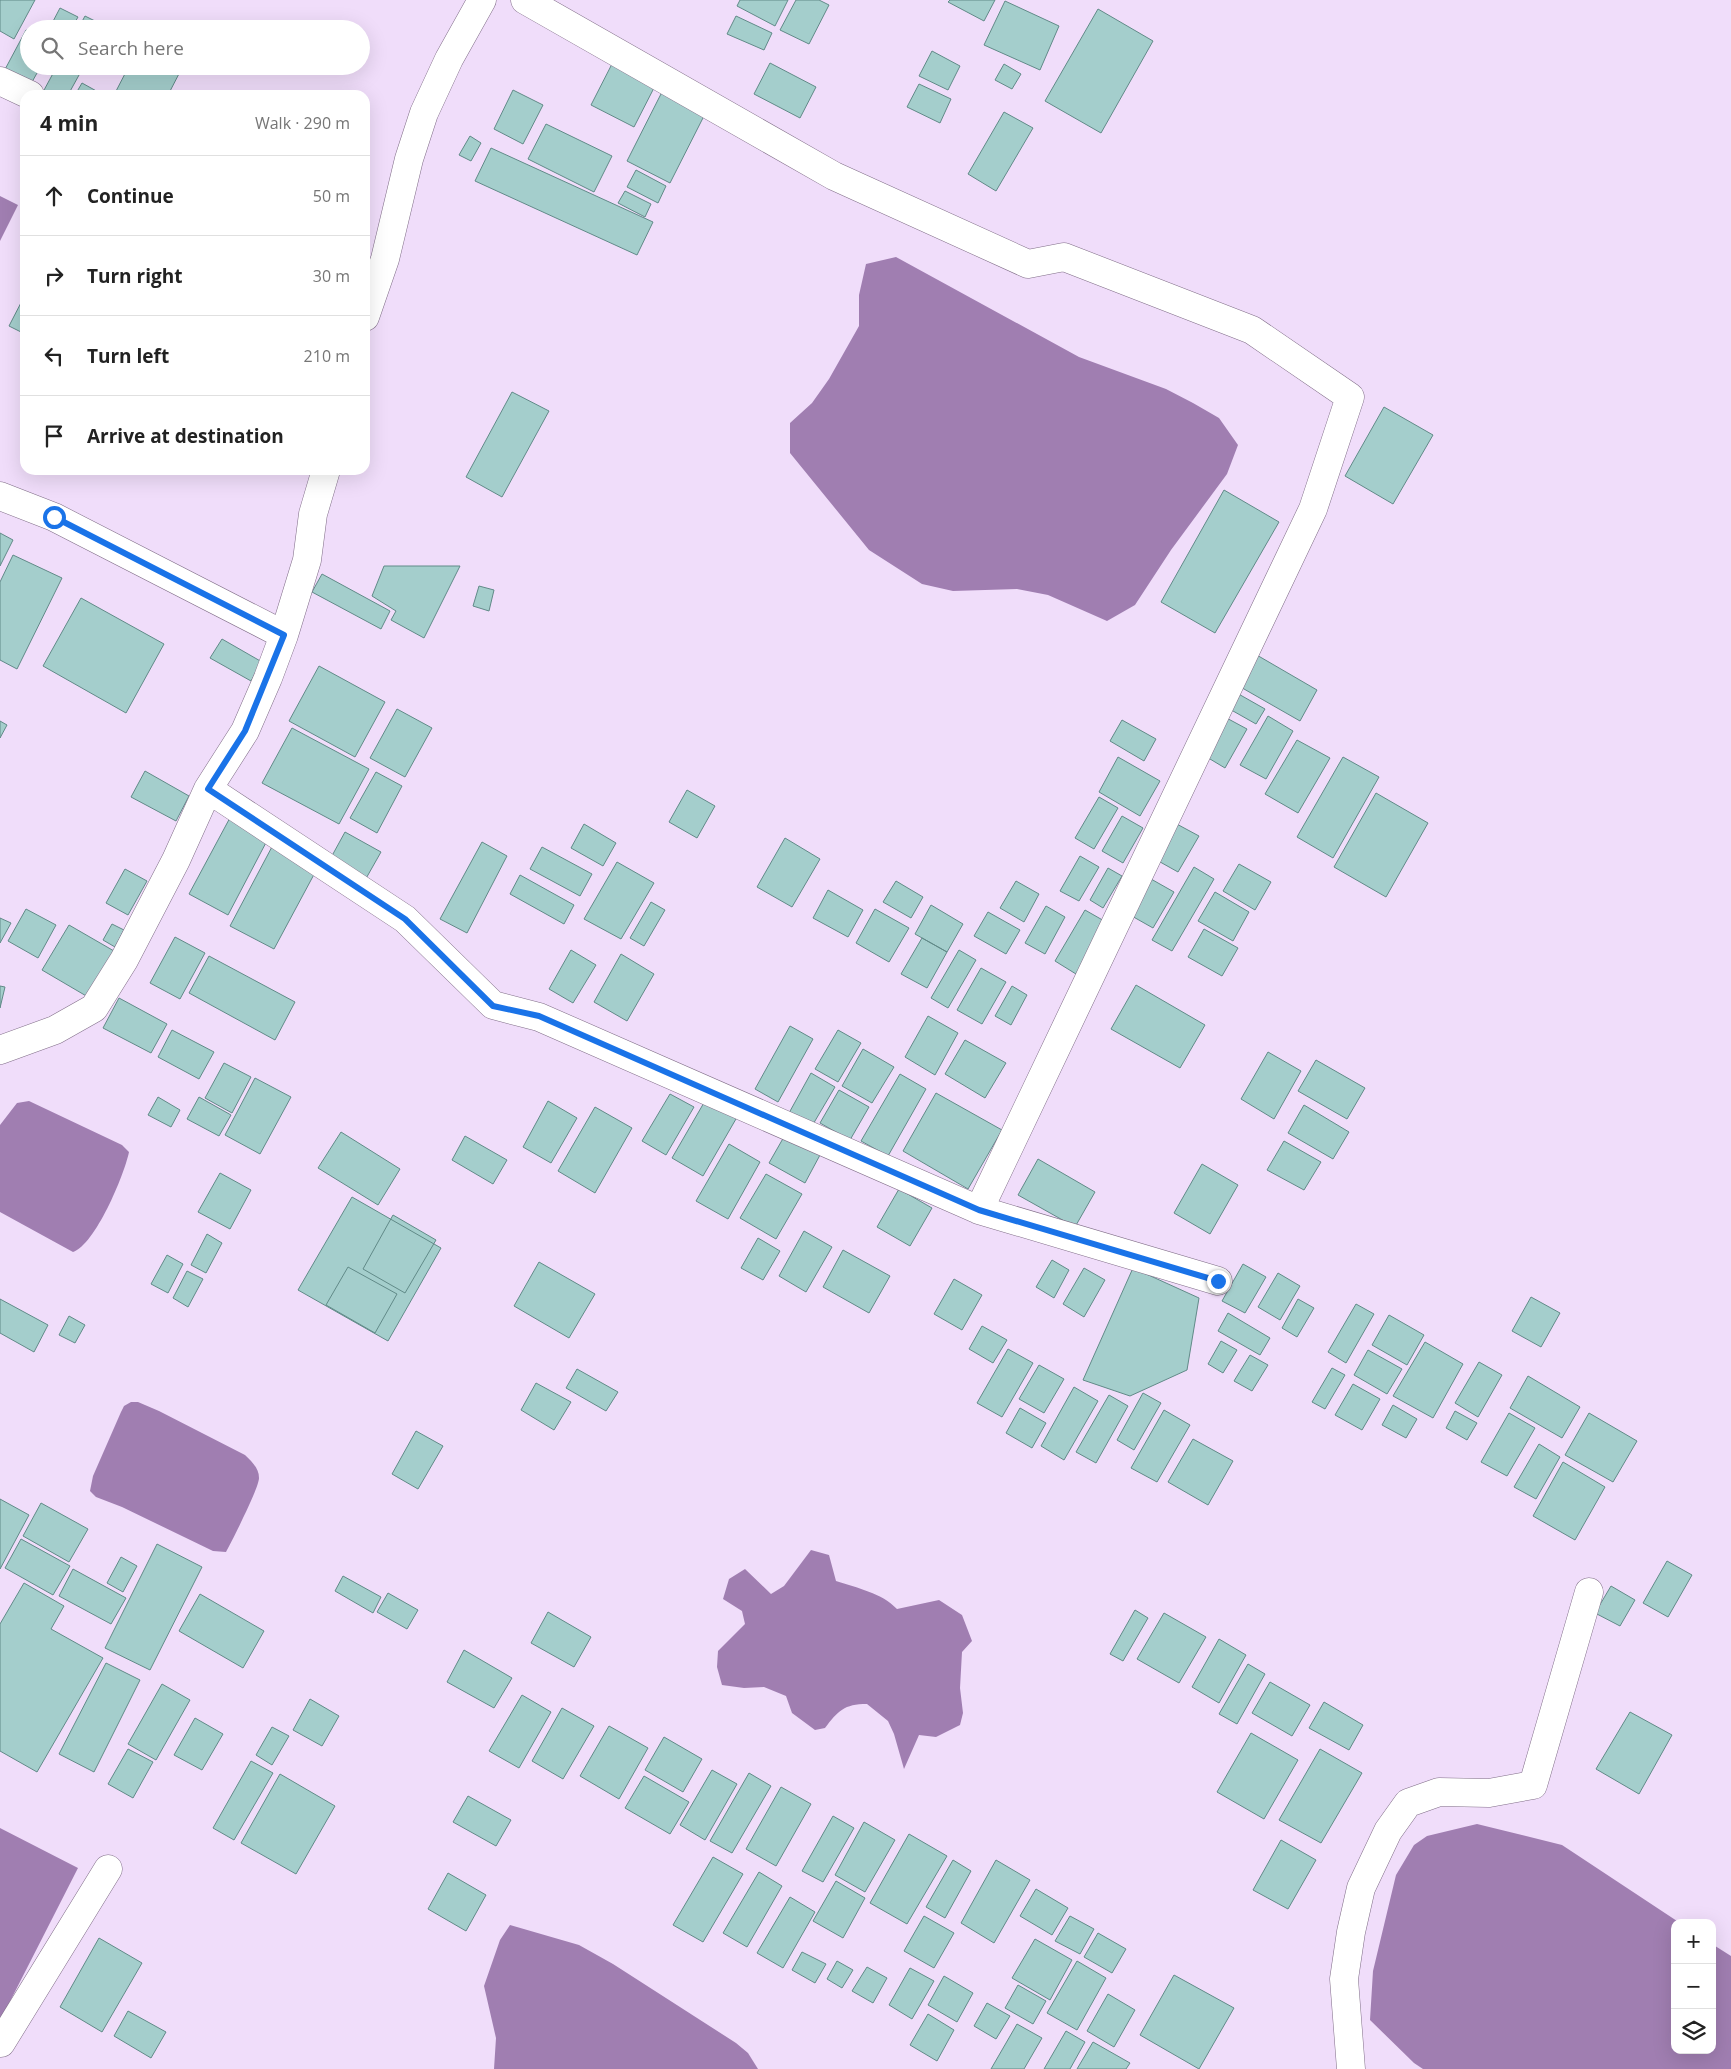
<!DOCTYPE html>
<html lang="en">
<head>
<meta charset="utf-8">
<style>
  :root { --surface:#fff; --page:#f2f2f2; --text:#222; --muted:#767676; --line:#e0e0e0 }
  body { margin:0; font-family:"Open Sans",sans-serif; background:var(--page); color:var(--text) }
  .controls { position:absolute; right:15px; bottom:15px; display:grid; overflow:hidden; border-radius:10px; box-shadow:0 5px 20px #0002 }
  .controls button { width:45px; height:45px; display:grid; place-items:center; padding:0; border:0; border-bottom:1px solid var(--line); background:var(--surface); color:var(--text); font:25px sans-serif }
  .stop { position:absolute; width:15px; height:15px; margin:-11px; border:4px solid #1a73e8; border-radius:50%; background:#fff }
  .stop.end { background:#1a73e8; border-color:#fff; box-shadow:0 1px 5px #0008 }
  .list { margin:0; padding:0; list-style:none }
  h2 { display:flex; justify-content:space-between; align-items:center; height:65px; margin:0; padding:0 20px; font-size:21px }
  h2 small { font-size:16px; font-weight:400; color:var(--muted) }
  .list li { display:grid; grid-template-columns:32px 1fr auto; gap:15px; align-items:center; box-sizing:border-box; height:80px; padding:0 20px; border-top:1px solid var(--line) }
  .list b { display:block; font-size:19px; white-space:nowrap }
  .list em { font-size:16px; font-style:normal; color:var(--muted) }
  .icon { flex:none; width:28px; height:28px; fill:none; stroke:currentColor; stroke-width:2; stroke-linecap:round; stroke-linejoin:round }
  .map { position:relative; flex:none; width:1731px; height:2069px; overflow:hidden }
  .search { position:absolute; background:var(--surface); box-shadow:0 5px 20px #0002; left:20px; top:20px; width:350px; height:55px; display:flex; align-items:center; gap:12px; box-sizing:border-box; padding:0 18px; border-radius:28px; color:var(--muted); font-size:19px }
  .panel { position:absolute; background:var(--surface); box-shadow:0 5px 20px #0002; left:20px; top:90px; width:350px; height:385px; border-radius:15px }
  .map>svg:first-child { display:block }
  .water { fill:#a07eb1 }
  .building { fill:#a4cecc; stroke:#618a88 }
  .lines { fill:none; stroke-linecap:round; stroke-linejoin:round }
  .minor-casing { stroke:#806e88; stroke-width:29 }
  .minor { stroke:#fff; stroke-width:28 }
  .route { stroke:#1a73e8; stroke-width:6 }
</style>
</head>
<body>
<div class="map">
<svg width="1731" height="2069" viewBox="0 0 1731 2069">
  <rect width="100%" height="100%" fill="#f0ddfa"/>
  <path class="water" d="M0 196 18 205 0 241Z
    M896 257 1079 357 1166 389 1193 403 1219 418 1238 445 1227 474 1171 550 1135 605 1107 621 1048 595 1017 589 953 591 922 584 869 550 790 453V423L812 403 829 379 859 326V295L866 264Z
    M29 1101 122 1145 129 1152C124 1176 95 1245 73 1252L0 1212V1125L17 1103Z
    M131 1402H138L159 1411 245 1455C252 1462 259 1468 259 1478 259 1488 232 1541 226 1552L213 1551 122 1507 96 1497 90 1491 93 1476 121 1412 124 1406Z
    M811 1550 829 1555 836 1581C857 1588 882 1593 897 1609L939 1600 962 1615 972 1641 962 1652 960 1688 963 1713 960 1725 936 1737 919 1735 904 1769 894 1734 888 1721 867 1704C844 1704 838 1711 825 1728L815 1730 792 1713 786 1696 764 1687 744 1688 722 1685 717 1667 718 1651 745 1624 742 1611 723 1599 729 1579 745 1569 771 1594 784 1586Z
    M1477 1824 1562 1845 1680 1923H1675V2050H1712V1944L1731 1956V2069H1423L1414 2063 1370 2020 1373 1971 1396 1875 1414 1845 1427 1836Z
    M0 1828 78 1868 0 2021Z
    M510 1925 579 1945 613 1964 736 2043 748 2053 758 2069H494L496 2038 484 1986 500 1940Z"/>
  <path class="building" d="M0 0H35L14 39 0 31Z
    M740 0H788L775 26 737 6Z
    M796 0H819L829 5 809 44 780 30Z
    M950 0H995L984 21 948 2Z
    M1005 1 1059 26 1040 70 984 45Z
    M60 8 78 17 71 29H49Z
    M1098 9 1153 41 1101 133 1045 101Z
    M85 16 105 26 104 29H78Z
    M736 16 772 33 764 50 727 34Z
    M26 30 29 31V66H41L28 89 2 75Z
    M932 51 960 66 948 90 919 76Z
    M614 60 657 82 634 127 591 105Z
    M770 63 816 87 800 118 754 94Z
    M1004 64 1021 74 1012 89 995 80Z
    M57 66H84L68 95H49L43 92Z
    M129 66H183L168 95H114Z
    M82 83 100 93 99 95H75Z
    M919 84 951 99 940 123 907 107Z
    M664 88 707 110 670 183 627 161Z
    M513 90 543 105 523 144 494 129Z
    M1004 112 1033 128 996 191 968 174Z
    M546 124 612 156 594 192 528 159Z
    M470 136 481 143 471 161 459 155Z
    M491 148 653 222 637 255 475 181Z
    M636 170 666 186 658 203 627 187Z
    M625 191 651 204 645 217 618 203Z
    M25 295V334L9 326Z
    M512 392 549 411 502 497 466 477Z
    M1384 407 1433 435 1393 504 1345 476Z
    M1224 490 1279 522 1215 633 1161 602Z
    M0 533 13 540 0 566Z
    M13 555 62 578 17 669 0 660V582Z
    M384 566H460L424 638 391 620 396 611 372 596Z
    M322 574 390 611 381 629 312 592Z
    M479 586 494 590 489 611 473 606Z
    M81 598 164 644 126 713 43 666Z
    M222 639 262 662 251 681 210 658Z
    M1255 654 1317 690 1300 721 1237 685Z
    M319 666 385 702 355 757 289 721Z
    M1235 692 1265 709 1256 724 1226 707Z
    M397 709 432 728 405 777 370 758Z
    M1221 715 1247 729 1225 768 1200 753Z
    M1268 716 1293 731 1266 779 1240 765Z
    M1122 720 1156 739 1144 761 1110 741Z
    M0 721 7 725 0 738Z
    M292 728 369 769 339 824 262 783Z
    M1297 740 1330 758 1298 813 1265 794Z
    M1118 757 1160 781 1140 816 1099 792Z
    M1343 757 1379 777 1333 858 1297 837Z
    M145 771 189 796 176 821 131 797Z
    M376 772 402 786 377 833 350 818Z
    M687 790 715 806 697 838 669 822Z
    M1376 793 1428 823 1386 897 1334 867Z
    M1099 797 1118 808 1094 849 1075 838Z
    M232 814 270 835 228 915 189 894Z
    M1122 816 1143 828 1123 863 1102 851Z
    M1173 822 1199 836 1178 872 1153 858Z
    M584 824 616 843 603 866 571 848Z
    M345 832 381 852 364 882 328 863Z
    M785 838 820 859 792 907 757 887Z
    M482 842 507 856 467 933 440 919Z
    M274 843 318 867 274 949 230 926Z
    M542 847 592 874 580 896 530 869Z
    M1080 856 1099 867 1079 901 1060 891Z
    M617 862 654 883 621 939 584 919Z
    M1239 864 1271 882 1255 910 1223 891Z
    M1194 867 1214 879 1172 951 1152 940Z
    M1108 868 1122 876 1103 908 1090 900Z
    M125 869 147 881 128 915 106 903Z
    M520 875 574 905 564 924 510 894Z
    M1151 879 1174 892 1153 928 1130 915Z
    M896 881 923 897 911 918 883 902Z
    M1016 881 1039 894 1024 922 1000 908Z
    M828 890 863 910 848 937 813 918Z
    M1215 892 1249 912 1233 941 1198 921Z
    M651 902 665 910 644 946 630 938Z
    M931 905 963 924 947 952 915 934Z
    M1046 906 1065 917 1045 954 1025 943Z
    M26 909 56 925 38 958 8 941Z
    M875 909 909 928 889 962 856 943Z
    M1085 910 1106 922 1076 974 1055 961Z
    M988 912 1020 930 1006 954 974 936Z
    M0 918 11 923 0 943Z
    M112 924 124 930 115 947 103 940Z
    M69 925 114 951 88 997 42 970Z
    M1204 929 1238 948 1222 976 1188 957Z
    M175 937 205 953 180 999 150 983Z
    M922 938 947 952 927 988 901 974Z
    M571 950 596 965 573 1003 549 989Z
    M959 950 976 960 948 1008 931 998Z
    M621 954 654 974 627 1021 594 1002Z
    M209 956 295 1002 275 1040 189 993Z
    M981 968 1006 982 982 1024 957 1010Z
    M1136 985 1205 1025 1180 1068 1111 1029Z
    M0 986 5 987 0 1008Z
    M1012 986 1027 995 1011 1025 995 1016Z
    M119 998 167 1024 151 1053 103 1028Z
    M928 1016 958 1033 935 1075 905 1057Z
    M790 1026 813 1039 778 1102 755 1089Z
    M172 1030 214 1052 199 1079 158 1057Z
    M838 1030 861 1043 838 1082 815 1069Z
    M965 1040 1006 1063 985 1098 945 1074Z
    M863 1049 894 1067 872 1103 842 1086Z
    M1268 1052 1301 1071 1274 1119 1241 1099Z
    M1316 1060 1365 1088 1347 1119 1298 1091Z
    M224 1063 251 1077 232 1113 205 1098Z
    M811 1073 835 1087 812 1126 789 1113Z
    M900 1074 926 1089 888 1156 861 1141Z
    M255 1078 291 1097 260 1154 225 1135Z
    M839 1090 869 1107 850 1140 820 1123Z
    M936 1093 1002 1130 968 1189 903 1151Z
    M670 1094 694 1107 666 1155 642 1141Z
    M709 1094 740 1112 703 1176 672 1158Z
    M158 1097 180 1110 171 1127 148 1115Z
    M199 1097 231 1115 219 1136 187 1119Z
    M548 1101 577 1118 551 1163 523 1147Z
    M1304 1105 1349 1132 1333 1159 1288 1133Z
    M595 1107 632 1128 595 1193 558 1171Z
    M341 1132 400 1169 378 1205 318 1168Z
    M785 1135 820 1155 805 1183 769 1163Z
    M465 1136 507 1160 493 1184 452 1160Z
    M1284 1141 1321 1162 1304 1190 1267 1170Z
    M729 1144 760 1162 728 1219 696 1201Z
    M1038 1159 1095 1192 1075 1227 1018 1195Z
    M1202 1164 1238 1185 1210 1234 1174 1213Z
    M220 1173 251 1190 230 1229 198 1212Z
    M766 1174 802 1194 776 1239 740 1218Z
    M899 1189 932 1208 910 1246 877 1227Z
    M352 1197 441 1248 388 1341 298 1290Z
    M393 1215 436 1240 405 1293 363 1269Z
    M804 1231 832 1247 806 1292 779 1276Z
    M207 1234 222 1243 206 1273 191 1265Z
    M758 1238 780 1251 763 1280 741 1268Z
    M843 1250 890 1276 869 1313 823 1287Z
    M167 1255 183 1264 168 1293 151 1284Z
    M1052 1260 1069 1270 1054 1298 1036 1287Z
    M539 1262 595 1294 569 1338 514 1306Z
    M1243 1264 1266 1277 1245 1313 1222 1301Z
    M348 1267 397 1294 375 1333 326 1305Z
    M1084 1268 1105 1280 1084 1317 1063 1304Z
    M1133 1268 1199 1298 1187 1370 1130 1396 1083 1380Z
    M187 1271 203 1279 188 1307 173 1298Z
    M1278 1273 1300 1286 1280 1320 1258 1307Z
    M954 1279 982 1295 962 1330 934 1314Z
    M1531 1297 1560 1313 1541 1347 1512 1331Z
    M0 1299 48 1325 34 1352 0 1333Z
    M1298 1299 1314 1308 1297 1337 1282 1328Z
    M1356 1304 1374 1314 1346 1363 1328 1352Z
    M1228 1313 1270 1338 1260 1355 1218 1331Z
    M1389 1315 1424 1335 1407 1365 1372 1345Z
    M69 1316 85 1325 75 1343 59 1335Z
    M982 1326 1007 1340 993 1363 969 1349Z
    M1221 1341 1237 1350 1223 1373 1208 1364Z
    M1425 1342 1463 1364 1433 1418 1393 1396Z
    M1008 1349 1033 1363 1002 1417 977 1403Z
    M1368 1350 1402 1369 1387 1394 1354 1375Z
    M1250 1355 1268 1365 1252 1391 1234 1381Z
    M1479 1362 1502 1375 1478 1417 1455 1403Z
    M1039 1365 1064 1379 1044 1413 1019 1399Z
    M1332 1368 1345 1375 1325 1409 1312 1402Z
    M577 1369 618 1392 606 1411 566 1388Z
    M1528 1376 1580 1407 1562 1438 1510 1408Z
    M536 1383 571 1402 554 1430 521 1410Z
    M1353 1384 1380 1399 1362 1430 1335 1415Z
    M1074 1387 1098 1401 1064 1460 1041 1446Z
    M1143 1393 1161 1403 1134 1450 1117 1440Z
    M1109 1395 1128 1406 1096 1463 1076 1452Z
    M1393 1405 1417 1419 1406 1438 1382 1425Z
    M1020 1408 1046 1423 1032 1448 1006 1433Z
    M1164 1410 1190 1425 1157 1482 1131 1468Z
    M1455 1411 1477 1423 1467 1440 1446 1428Z
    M1509 1413 1535 1428 1507 1476 1481 1462Z
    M1589 1413 1637 1441 1613 1482 1565 1455Z
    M416 1431 443 1446 418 1489 392 1474Z
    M1193 1439 1233 1461 1208 1505 1168 1482Z
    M1539 1444 1560 1457 1536 1499 1514 1487Z
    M1563 1462 1605 1487 1575 1540 1533 1516Z
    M0 1499 29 1515 0 1569Z
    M41 1503 88 1529 69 1562 23 1536Z
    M21 1539 70 1566 53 1595 5 1568Z
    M157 1544 202 1567 150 1670 105 1648Z
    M121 1557 137 1566 123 1592 107 1583Z
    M1667 1561 1692 1575 1668 1617 1643 1603Z
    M73 1569 126 1598 111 1624 59 1596Z
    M343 1576 381 1597 373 1613 335 1591Z
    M24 1583 64 1606 51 1629 103 1658 37 1772 0 1751V1624Z
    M1611 1586 1635 1600 1620 1626 1595 1613Z
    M388 1593 418 1610 407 1629 377 1612Z
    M200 1594 264 1631 243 1668 179 1631Z
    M1135 1610 1148 1618 1123 1661 1110 1654Z
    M548 1612 591 1637 574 1667 531 1643Z
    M1164 1613 1206 1637 1179 1683 1137 1659Z
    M1219 1639 1246 1655 1219 1703 1192 1687Z
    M464 1650 512 1678 494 1708 447 1682Z
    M106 1663 140 1680 94 1772 59 1754Z
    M1248 1664 1265 1674 1237 1724 1219 1714Z
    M1270 1682 1310 1705 1292 1736 1252 1713Z
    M162 1684 190 1700 156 1760 128 1744Z
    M522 1695 551 1712 519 1768 489 1751Z
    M310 1699 339 1716 322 1746 293 1730Z
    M1324 1702 1363 1725 1349 1750 1309 1728Z
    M562 1708 594 1726 563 1779 532 1761Z
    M1630 1712 1672 1735 1639 1794 1596 1769Z
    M195 1718 223 1734 202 1770 174 1755Z
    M609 1726 648 1748 619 1799 580 1776Z
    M272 1727 289 1736 272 1765 256 1755Z
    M1251 1733 1298 1760 1264 1819 1217 1792Z
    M664 1737 702 1759 683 1792 645 1770Z
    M128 1749 153 1762 133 1798 108 1784Z
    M1320 1749 1362 1773 1321 1843 1279 1820Z
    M251 1761 273 1773 234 1840 213 1828Z
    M712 1770 737 1784 705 1840 680 1825Z
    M749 1773 771 1786 732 1853 710 1841Z
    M280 1774 335 1806 296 1874 241 1843Z
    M644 1776 689 1802 670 1834 625 1808Z
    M781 1787 811 1804 776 1866 746 1849Z
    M468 1796 511 1820 496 1846 453 1822Z
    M833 1816 854 1828 823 1882 802 1871Z
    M864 1822 895 1840 865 1892 835 1875Z
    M909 1834 947 1856 907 1924 870 1903Z
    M1281 1840 1316 1860 1288 1909 1253 1890Z
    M713 1857 743 1874 703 1942 673 1925Z
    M953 1860 971 1871 945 1918 926 1907Z
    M996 1860 1030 1880 994 1943 961 1923Z
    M759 1872 782 1886 747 1947 723 1933Z
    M448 1873 486 1895 466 1931 428 1909Z
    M836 1881 865 1898 843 1938 813 1921Z
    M1036 1889 1068 1908 1052 1935 1020 1916Z
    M790 1897 815 1912 783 1968 757 1953Z
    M924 1916 954 1933 934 1968 904 1951Z
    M1070 1916 1094 1929 1080 1954 1055 1941Z
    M1098 1933 1126 1949 1112 1973 1084 1957Z
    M99 1938 142 1963 102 2032 60 2007Z
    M1035 1939 1072 1960 1050 2000 1012 1978Z
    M802 1952 826 1964 815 1983 792 1970Z
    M837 1961 853 1970 842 1988 827 1979Z
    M1077 1961 1106 1978 1077 2030 1047 2013Z
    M867 1967 887 1978 873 2003 852 1991Z
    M910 1968 934 1981 912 2019 889 2005Z
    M1174 1975 1234 2008 1199 2069 1140 2035Z
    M944 1976 973 1993 957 2022 928 2005Z
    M1018 1985 1046 2001 1033 2024 1005 2008Z
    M1108 1994 1135 2010 1114 2047 1087 2031Z
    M987 2003 1010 2016 996 2039 974 2026Z
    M128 2011 166 2032 151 2058 114 2036Z
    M928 2014 954 2030 937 2061 910 2045Z
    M1017 2024 1042 2038 1024 2069H991Z
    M1066 2031 1085 2042 1070 2069H1044Z
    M1093 2042 1130 2063 1126 2069H1077Z"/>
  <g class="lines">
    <defs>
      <path id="minor" d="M0 81 30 95
        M365 317 385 259 409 159 424 113 449 59 482 0
        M0 496 54 517 284 635
        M208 789 405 919 493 1005 539 1017 979 1210 1313 509 1350 397 1252 330 1064 257 1028 264 834 176 525 0
        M0 1050 55 1030 94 1008 124 960 176 860 208 789 245 731 268 678 284 635 307 560 313 514 326 470
        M979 1210 1218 1281
        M0 2043H1L108 1869
        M1351 2069 1344 1979 1351 1932 1361 1888 1388 1831 1408 1803 1439 1792 1489 1793 1533 1785 1589 1592"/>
    </defs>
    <use href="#minor" class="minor-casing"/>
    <use href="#minor" class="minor"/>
  </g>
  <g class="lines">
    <path class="route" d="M54 517 284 635 245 731 208 789 405 919 493 1006 539 1016 979 1210 1218 1281"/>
  </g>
</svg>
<div class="controls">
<button>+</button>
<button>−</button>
<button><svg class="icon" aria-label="layers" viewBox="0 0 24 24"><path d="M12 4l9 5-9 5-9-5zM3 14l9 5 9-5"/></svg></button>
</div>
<div class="stop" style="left:54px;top:517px"></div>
<div class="stop end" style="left:1218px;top:1281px"></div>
<div class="search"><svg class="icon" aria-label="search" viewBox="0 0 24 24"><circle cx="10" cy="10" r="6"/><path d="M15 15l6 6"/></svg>Search here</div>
<section class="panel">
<h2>4 min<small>Walk · 290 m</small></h2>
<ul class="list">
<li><svg class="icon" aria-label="ahead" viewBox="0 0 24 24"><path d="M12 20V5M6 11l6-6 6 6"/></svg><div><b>Continue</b></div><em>50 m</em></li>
<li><svg class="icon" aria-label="right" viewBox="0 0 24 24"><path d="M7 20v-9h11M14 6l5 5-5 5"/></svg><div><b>Turn right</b></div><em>30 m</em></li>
<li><svg class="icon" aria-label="left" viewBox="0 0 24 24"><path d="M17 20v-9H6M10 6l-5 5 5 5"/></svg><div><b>Turn left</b></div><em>210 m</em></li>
<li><svg class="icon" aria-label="arrive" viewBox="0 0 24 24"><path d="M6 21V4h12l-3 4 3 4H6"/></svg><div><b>Arrive at destination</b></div></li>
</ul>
</section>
</div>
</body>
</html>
